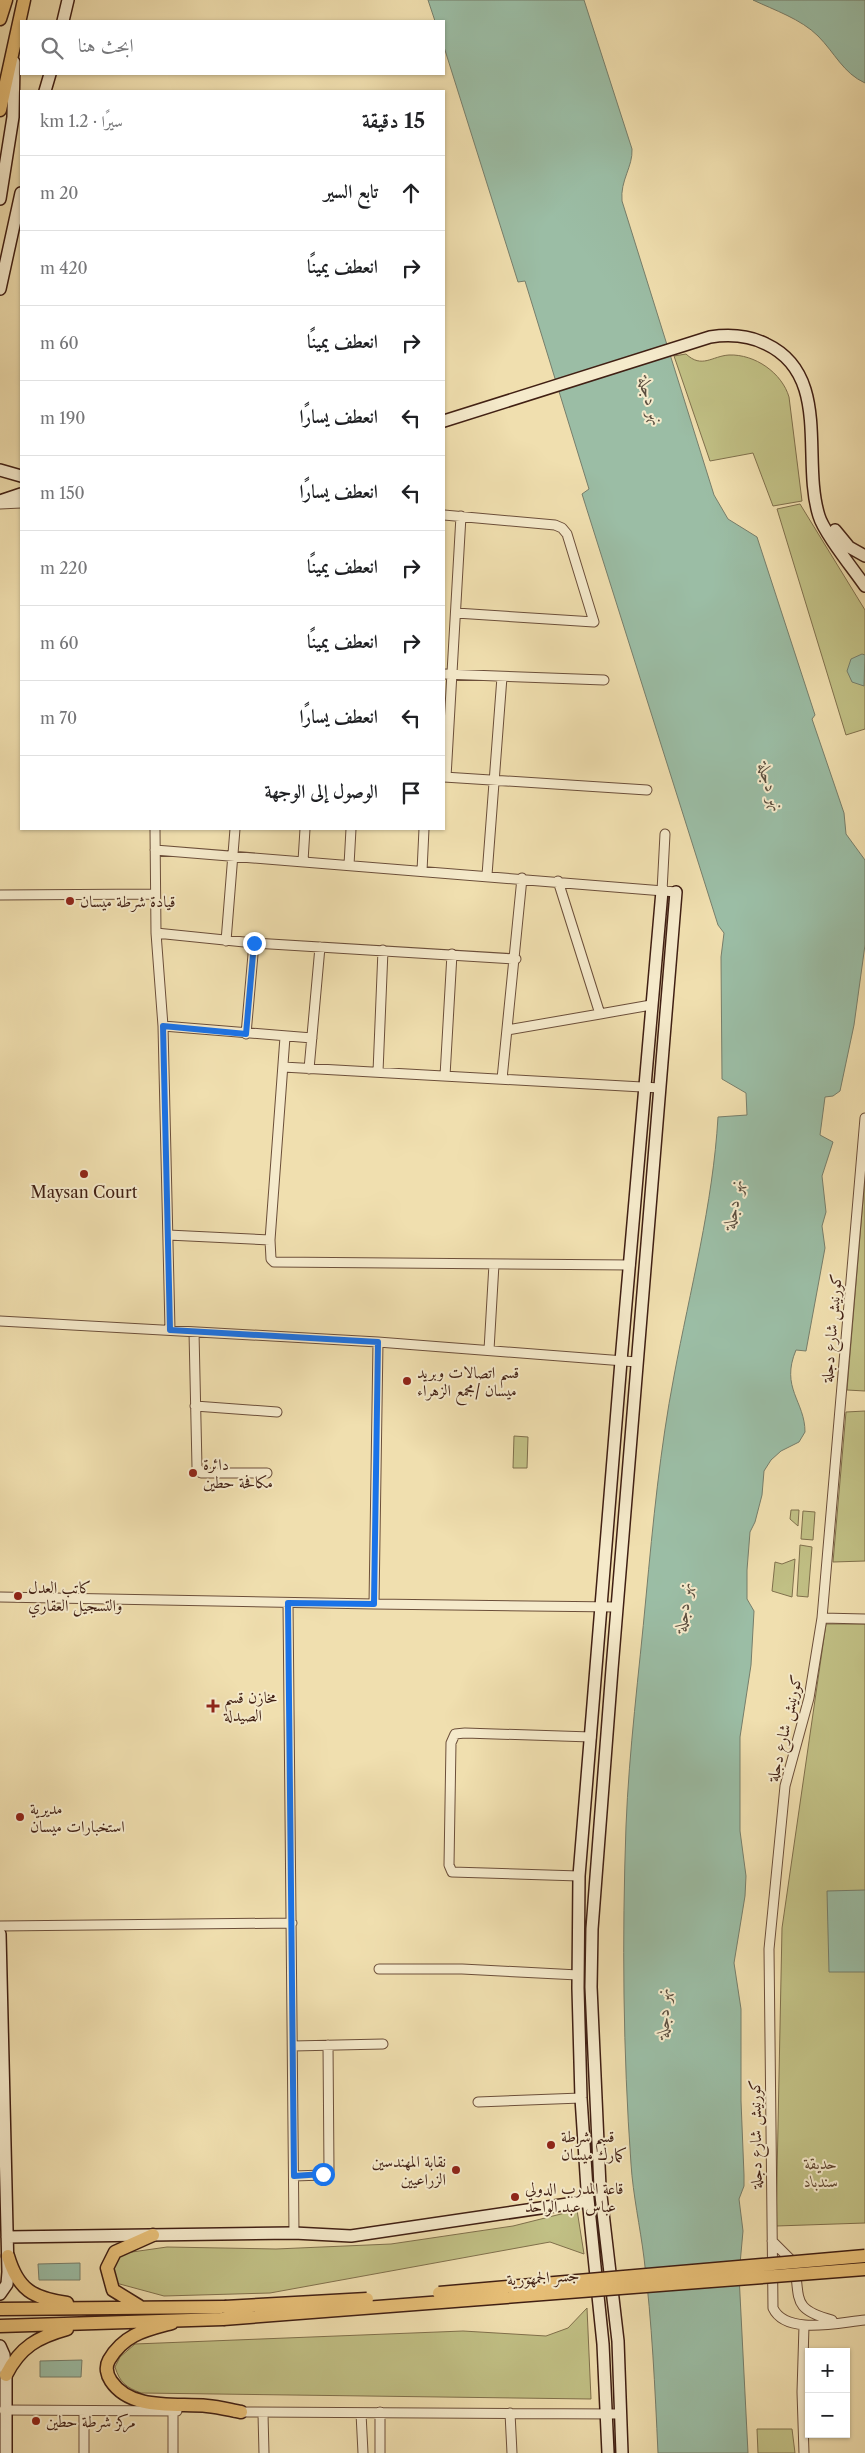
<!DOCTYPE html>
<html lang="ar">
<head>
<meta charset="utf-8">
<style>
  :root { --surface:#fff; --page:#f2f2f2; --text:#202124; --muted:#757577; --line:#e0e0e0 }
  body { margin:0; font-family:"Libre Caslon Text",Amiri,serif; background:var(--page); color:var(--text); direction:rtl }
  .controls { position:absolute; right:15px; bottom:15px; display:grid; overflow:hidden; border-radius:0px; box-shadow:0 1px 4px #0004 }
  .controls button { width:45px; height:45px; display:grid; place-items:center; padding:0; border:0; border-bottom:1px solid var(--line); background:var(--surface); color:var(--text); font:25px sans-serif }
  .stop { position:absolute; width:15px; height:15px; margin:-11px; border:4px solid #1a73e8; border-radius:50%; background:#fff }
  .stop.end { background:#1a73e8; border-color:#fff; box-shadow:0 1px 5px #0008 }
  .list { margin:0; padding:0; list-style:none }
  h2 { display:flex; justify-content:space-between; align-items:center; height:65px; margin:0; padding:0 20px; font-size:21px }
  h2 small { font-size:16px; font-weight:400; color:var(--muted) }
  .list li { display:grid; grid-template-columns:32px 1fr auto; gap:15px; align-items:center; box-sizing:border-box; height:75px; padding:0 20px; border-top:1px solid var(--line) }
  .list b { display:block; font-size:19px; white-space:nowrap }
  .list em { font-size:16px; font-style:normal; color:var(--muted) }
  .icon { flex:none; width:28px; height:28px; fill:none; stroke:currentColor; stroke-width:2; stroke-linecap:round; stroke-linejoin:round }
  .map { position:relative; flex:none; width:865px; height:2453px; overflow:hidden; direction:ltr }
  .search { position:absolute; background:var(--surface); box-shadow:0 1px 4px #0004; left:20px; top:20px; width:425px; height:55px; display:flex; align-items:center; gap:12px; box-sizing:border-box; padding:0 18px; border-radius:0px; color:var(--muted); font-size:19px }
  .panel { position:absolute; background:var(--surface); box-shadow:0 1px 4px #0004; left:20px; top:90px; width:425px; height:740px; border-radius:0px; direction:rtl }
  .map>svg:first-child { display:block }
  .green { fill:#c1c085; stroke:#80704c }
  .water { fill:#9bbda5; stroke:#777e6b }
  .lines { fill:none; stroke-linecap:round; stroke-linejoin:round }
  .street-casing { stroke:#6c4f3a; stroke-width:11 }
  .secondary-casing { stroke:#401f13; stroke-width:14 }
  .primary-casing { stroke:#401f13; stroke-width:15 }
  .street { stroke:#f5eacb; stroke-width:9 }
  .secondary { stroke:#f5eacb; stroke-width:11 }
  .primary { stroke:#e8c078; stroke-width:12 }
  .primary-bridge-casing { stroke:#401f13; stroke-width:15; stroke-linecap:butt }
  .primary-bridge { stroke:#e8c078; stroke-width:12 }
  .route { stroke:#1a73e8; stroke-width:6 }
  .poi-dot { fill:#8f2418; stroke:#f5eacb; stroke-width:2 }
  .labels { text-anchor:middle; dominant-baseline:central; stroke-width:4; stroke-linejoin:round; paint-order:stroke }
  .poi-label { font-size:16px; fill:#401f13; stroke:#f5eacb; text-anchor:start }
  .street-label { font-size:16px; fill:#401f13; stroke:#f5eacb }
  .park-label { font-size:16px; font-style:italic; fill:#604730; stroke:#f5eacb }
  .water-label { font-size:18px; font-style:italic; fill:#5b4e3f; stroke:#f5eacb }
</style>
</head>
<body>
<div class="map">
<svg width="865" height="2453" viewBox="0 0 865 2453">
  <rect width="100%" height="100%" fill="#f0dfaf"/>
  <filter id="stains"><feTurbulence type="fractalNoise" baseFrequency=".004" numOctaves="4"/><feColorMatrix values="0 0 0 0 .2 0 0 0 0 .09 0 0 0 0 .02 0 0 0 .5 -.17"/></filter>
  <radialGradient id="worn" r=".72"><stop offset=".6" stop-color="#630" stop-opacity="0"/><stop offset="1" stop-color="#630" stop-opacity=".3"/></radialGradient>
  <path class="green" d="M686 354C702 369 712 356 729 355 755 354 782 373 789 397L802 501 773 506 753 453 710 461 674 356Z
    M800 504 865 610V729L846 735 777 509Z
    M865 1177V1391L847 1390Z
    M865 1411V1561L833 1562 846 1412Z
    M514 1436 528 1437 527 1468H513Z
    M791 1510H799L798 1526 790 1519Z
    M803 1511 815 1512 813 1540 801 1539Z
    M800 1545 812 1547 808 1597 797 1596Z
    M795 1559 792 1597 772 1591 775 1562 782 1564Z
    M826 1624H865V2223L776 2226 782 1928Z
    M577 2210 584 2254 550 2242 270 2293 164 2296 116 2283 111 2262 118 2254 167 2247 276 2249 391 2244 513 2226Z
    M587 2308 591 2399 141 2393C126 2387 120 2383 115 2367L120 2357 135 2344 463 2331 546 2336 568 2328Z
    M757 2429H792L795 2453H758Z"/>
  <path class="water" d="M428 0H584L632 149C633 167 620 180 622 201L714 495 728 519 757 537 815 715 812 719 844 813 846 834 865 860V945L854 1025 840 1091 833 1096 825 1097 820 1135 833 1142 822 1176 826 1212 822 1226 825 1248 806 1351 796 1350C780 1388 805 1401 805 1432L799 1442 781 1451 771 1460 764 1471 762 1495 755 1522 750 1532 747 1570V1599L754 1611 751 1665 740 1737V1831L746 1876 745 1896 734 1963 741 2009V2101L744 2175V2186L739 2199 743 2231 739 2275 748 2453H658C655 2388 652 2322 644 2258 640 2226 633 2195 631 2164 623 2052 622 1938 626 1826 629 1750 639 1673 646 1597 653 1523 660 1449 674 1376 690 1290 713 1204 718 1117L747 1115 746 1093 722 1079 721 957 724 933 718 925 582 494 589 489 525 281 518 282 444 47V21H435Z
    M753 0H865V83C843 73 835 53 818 36 801 19 774 10 753 0Z
    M862 654 865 655 864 686 852 682 847 671 851 659Z
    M865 1890V1972H829L827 1891Z
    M80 2263V2280H39L38 2264Z
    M82 2360 81 2377H40V2361Z"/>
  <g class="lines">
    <defs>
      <path id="street" d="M0 504 21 503
        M444 515 555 525 562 528 567 534 594 622 456 613
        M444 674 604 680
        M444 777 647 790
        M446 777 461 516
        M155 829 156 933 163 1026 170 1330
        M155 850 676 892
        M303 861 305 829
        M349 865 351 829
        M422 871 424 829
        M487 875 502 677
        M558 881 600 1014 651 1005
        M662 891 665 834
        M0 895 155 894
        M156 933 254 943 516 959
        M226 941 235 829
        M163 1026 312 1038
        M507 1030 600 1014
        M246 1034 254 943
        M285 1037 270 1240 271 1259 274 1262 630 1265
        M283 1067 660 1088
        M309 1069 320 947
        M378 1072 383 950
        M445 1076 452 954
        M502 1079 522 878
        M865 1118 822 1618 809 1698 785 1786 769 1949 773 2308C786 2336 840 2322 865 2320
        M168 1235 270 1240
        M0 1321 378 1342 637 1362
        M194 1332 197 1467 201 1473H267
        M378 1342 374 1604 617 1607
        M489 1350 494 1264
        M195 1406 277 1412
        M0 1597 374 1604
        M288 1603 294 2233
        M822 1618 865 1619
        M579 1876 452 1872 449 1865 451 1743 455 1734 465 1733 591 1737
        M0 1926 292 1923
        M379 1969H462L578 1975
        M293 2046 383 2044
        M478 2102 581 2098
        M294 2176 323 2175 327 2173 329 2170 328 2045
        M772 2241 794 2263C801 2298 790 2309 832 2320
        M4 2410 177 2411
        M84 2411V2453
        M235 2412 620 2414
        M380 2412V2453
        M361 2413 363 2453
        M510 2413 512 2453
        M263 2414 264 2453
        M173 2453V2411
        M804 2453 802 2392 804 2326"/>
      <path id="secondary" d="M63 21 68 0
        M45 91 50 74
        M0 199 13 117 14 62
        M0 289 21 193
        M444 421 710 337C730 334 748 335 766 344 832 375 801 459 819 516 824 533 854 570 865 586
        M0 470 21 476
        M0 501 21 494
        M835 530 849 547 865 556
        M0 1934 8 2272 7 2284 0 2294
        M7 2237 294 2233 351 2236 588 2201
        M0 2346 4 2355 6 2375V2453
        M608 2453 603 2344 587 2189 581 2098 578 1988 579 1876 621 1361 662 891
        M622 2453 618 2341 600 2187 591 1987 592 1929 612 1669 676 892"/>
      <path id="primary" d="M0 19 6 0
        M0 110 24 0
        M8 2256C18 2290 33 2298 67 2303
        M139 2306 113 2290 107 2268 115 2252 153 2235
        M0 2309 225 2307
        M172 2323C146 2330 124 2334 109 2360 105 2367 107 2375 111 2381 131 2411 176 2403 207 2406 219 2407 230 2410 241 2412
        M0 2326 223 2319
        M6 2375C20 2347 38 2337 67 2329"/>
    </defs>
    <use href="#street" class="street-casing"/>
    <use href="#secondary" class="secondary-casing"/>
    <use href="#primary" class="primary-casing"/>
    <use href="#street" class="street"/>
    <use href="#secondary" class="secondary"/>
    <use href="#primary" class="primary"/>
    <defs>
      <path id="primary-bridge" d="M439 2293 865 2256
        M225 2307 367 2299
        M223 2319 865 2269"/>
    </defs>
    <use href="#primary-bridge" class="primary-bridge-casing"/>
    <use href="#primary-bridge" class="primary-bridge"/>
  </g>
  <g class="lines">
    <path class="route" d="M254 943 246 1034 163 1026 170 1330 378 1342 374 1604 288 1603 294 2176 323 2174"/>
  </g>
  <g class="poi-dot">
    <circle cx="70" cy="901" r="5"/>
    <circle cx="84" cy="1174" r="5"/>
    <circle cx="407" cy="1381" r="5"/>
    <circle cx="193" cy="1473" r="5"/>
    <circle cx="18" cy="1596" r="5"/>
    <path d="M210.5 1698.5h5v5h5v5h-5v5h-5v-5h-5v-5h5z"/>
    <circle cx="20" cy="1817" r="5"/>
    <circle cx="551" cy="2145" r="5"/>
    <circle cx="456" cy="2170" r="5"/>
    <circle cx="515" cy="2197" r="5"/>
    <circle cx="36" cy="2421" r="5"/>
  </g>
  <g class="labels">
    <g class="poi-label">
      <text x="80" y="901">قيادة شرطة ميسان</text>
      <text x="84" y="1192" text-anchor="middle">Maysan Court</text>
      <text x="417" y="1372">قسم اتصالات وبريد<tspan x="417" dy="18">ميسان /مجمع الزهراء</tspan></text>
      <text x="203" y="1464">دائرة<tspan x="203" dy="18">مكافحة حطين</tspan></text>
      <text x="28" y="1587">كاتب العدل<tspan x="28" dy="18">والتسجيل العقاري</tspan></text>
      <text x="224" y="1697">مخازن قسم<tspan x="224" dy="18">الصيدلة</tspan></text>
      <text x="30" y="1808">مديرية<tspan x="30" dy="18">استخبارات ميسان</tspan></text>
      <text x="561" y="2136">قسم شرطة<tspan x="561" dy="18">كمارك ميسان</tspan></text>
      <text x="446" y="2161" text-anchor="end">نقابة المهندسين<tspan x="446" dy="18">الزراعيين</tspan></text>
      <text x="525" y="2188">قاعة المدرب الدولي<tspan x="525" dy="18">عباس عبد الواحد</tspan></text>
      <text x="46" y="2421">مركز شرطة حطين</text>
    </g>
    <g class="street-label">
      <text transform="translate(831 1328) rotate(-85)">كورنيش شارع دجلة</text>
      <text transform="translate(784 1728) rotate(-77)">كورنيش شارع دجلة</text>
      <text transform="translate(755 2134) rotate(-91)">كورنيش شارع دجلة</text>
      <text transform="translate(543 2277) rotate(-4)">جسر الجمهورية</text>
    </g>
    <g class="park-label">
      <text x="821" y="2163">حديقة<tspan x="821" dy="18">سندباد</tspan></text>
    </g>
    <g class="water-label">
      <text transform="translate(651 401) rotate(73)">نهر دجلة</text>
      <text transform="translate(771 787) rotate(72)">نهر دجلة</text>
      <text transform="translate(733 1204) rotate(-81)">نهر دجلة</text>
      <text transform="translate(683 1607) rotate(-85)">نهر دجلة</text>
      <text transform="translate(663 2013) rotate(-90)">نهر دجلة</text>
    </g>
  </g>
  <rect width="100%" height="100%" filter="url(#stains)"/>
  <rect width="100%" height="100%" fill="url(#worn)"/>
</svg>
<div class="controls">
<button>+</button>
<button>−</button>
</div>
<div class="stop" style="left:323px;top:2174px"></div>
<div class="stop end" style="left:254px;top:943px"></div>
<div class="search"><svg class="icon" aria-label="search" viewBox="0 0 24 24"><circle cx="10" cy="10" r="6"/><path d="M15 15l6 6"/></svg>ابحث هنا</div>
<section class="panel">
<h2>15 دقيقة<small>سيرًا · 1.2 km</small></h2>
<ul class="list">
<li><svg class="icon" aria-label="ahead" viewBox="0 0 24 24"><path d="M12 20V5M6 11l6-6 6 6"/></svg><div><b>تابع السير</b></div><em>20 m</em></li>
<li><svg class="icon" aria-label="right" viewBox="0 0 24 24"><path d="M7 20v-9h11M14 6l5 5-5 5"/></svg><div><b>انعطف يمينًا</b></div><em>420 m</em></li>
<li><svg class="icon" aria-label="right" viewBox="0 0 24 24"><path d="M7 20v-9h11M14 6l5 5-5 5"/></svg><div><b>انعطف يمينًا</b></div><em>60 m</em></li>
<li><svg class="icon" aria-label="left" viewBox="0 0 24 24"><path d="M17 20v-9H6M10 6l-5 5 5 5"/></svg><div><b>انعطف يسارًا</b></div><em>190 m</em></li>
<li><svg class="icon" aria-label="left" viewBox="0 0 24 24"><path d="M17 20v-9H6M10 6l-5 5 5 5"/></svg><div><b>انعطف يسارًا</b></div><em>150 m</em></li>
<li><svg class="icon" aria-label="right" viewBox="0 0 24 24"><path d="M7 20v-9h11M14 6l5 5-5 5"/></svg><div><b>انعطف يمينًا</b></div><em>220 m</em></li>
<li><svg class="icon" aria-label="right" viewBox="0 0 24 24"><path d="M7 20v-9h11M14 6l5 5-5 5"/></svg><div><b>انعطف يمينًا</b></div><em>60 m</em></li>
<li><svg class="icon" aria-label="left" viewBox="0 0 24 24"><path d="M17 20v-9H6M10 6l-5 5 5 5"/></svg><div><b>انعطف يسارًا</b></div><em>70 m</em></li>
<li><svg class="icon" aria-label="arrive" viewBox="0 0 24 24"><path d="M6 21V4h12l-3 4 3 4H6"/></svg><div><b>الوصول إلى الوجهة</b></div></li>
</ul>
</section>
</div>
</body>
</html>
